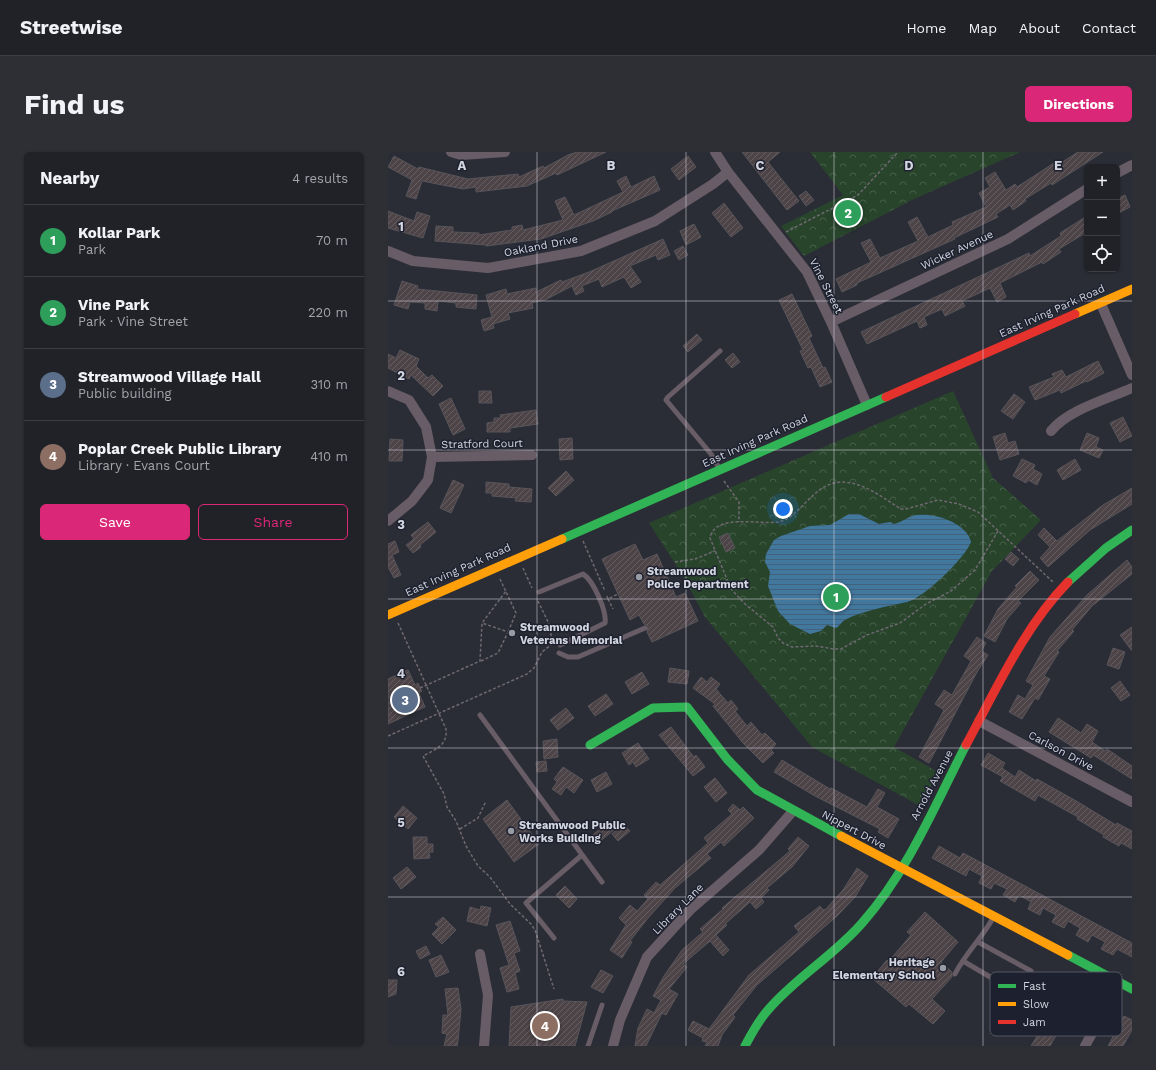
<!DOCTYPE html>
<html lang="en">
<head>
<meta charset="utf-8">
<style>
  :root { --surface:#202228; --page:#2d2f34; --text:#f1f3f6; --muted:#a2a4a8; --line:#3d3f45; --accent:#db2777 }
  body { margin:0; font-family:"Work Sans",sans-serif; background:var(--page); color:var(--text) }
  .controls { position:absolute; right:12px; top:12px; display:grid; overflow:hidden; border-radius:6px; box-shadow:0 1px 3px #0004 }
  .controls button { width:36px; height:36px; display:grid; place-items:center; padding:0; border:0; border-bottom:1px solid var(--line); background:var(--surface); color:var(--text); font:20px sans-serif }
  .you { position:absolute; left:395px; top:357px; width:14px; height:14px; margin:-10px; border:3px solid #fff; border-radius:50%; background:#1a73e8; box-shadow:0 0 0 6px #1a73e833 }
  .badge { display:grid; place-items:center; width:26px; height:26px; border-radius:50%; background:var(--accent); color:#fff; font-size:13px; font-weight:700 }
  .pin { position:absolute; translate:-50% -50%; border:2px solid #fff; box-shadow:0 1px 4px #0006 }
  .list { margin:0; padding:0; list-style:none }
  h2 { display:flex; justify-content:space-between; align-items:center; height:52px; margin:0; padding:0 16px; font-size:17px }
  h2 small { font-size:13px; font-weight:400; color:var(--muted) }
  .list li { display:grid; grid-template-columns:26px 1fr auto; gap:12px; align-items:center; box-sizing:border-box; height:72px; padding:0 16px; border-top:1px solid var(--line) }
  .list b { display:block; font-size:15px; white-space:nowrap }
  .list p { margin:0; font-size:13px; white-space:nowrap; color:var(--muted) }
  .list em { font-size:13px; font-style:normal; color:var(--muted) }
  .actions { display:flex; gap:8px; padding:12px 16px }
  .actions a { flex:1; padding:9px 0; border:1px solid var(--accent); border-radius:6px; text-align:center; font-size:14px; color:var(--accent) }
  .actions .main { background:var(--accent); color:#fff }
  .icon { flex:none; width:22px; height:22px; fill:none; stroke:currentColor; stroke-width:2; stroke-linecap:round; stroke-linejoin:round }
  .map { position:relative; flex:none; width:744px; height:894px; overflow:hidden; border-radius:6px }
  header { display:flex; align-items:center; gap:24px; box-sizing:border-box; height:56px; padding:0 20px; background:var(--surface); border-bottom:1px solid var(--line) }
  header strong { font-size:19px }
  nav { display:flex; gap:22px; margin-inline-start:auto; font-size:14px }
  .intro { display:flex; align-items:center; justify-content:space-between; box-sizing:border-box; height:96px; padding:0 24px }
  h1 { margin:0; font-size:28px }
  .button { padding:10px 18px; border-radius:6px; background:var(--accent); color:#fff; font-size:14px; font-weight:700 }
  main { display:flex; gap:24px; padding:0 24px }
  aside { flex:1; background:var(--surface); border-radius:6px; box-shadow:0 1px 3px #0004 }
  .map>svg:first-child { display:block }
  .forest { fill:url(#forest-crowns) }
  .water { fill:url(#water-rules) }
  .building { fill:url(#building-hatch); stroke:#58555a }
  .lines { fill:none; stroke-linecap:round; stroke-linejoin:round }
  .path { stroke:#6f6871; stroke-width:1.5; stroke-dasharray:3 2; stroke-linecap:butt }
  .lane { stroke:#685d66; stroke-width:5 }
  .street { stroke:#685d66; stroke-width:10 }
  .fast { stroke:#30b455; stroke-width:9 }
  .slow { stroke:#ff9f0a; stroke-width:9 }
  .jam { stroke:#e5322d; stroke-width:9 }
  .grid { fill:none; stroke:#d3d6e0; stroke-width:1; stroke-opacity:0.55 }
  .poi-dot { fill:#989ba4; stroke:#1d202f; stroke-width:1.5 }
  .labels { text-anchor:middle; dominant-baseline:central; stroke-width:3; stroke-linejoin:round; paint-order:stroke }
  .street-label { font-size:11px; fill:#d3d6e0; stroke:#1d202f }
  .poi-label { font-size:11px; font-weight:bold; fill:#d3d6e0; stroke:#1d202f; text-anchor:start }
  .key { fill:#1d202f; stroke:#545764; stroke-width:1 }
  .key-label { font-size:11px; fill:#d3d6e0 }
  .grid-label { font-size:13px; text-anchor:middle; font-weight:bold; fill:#d3d6e0; stroke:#1d202f; stroke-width:3; stroke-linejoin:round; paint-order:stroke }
</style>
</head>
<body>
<header>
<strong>Streetwise</strong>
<nav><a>Home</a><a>Map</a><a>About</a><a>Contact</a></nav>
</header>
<div class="intro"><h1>Find us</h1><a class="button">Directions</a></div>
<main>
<aside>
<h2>Nearby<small>4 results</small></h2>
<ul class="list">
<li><span class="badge" style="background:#2e9e5b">1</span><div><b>Kollar Park</b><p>Park</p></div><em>70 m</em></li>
<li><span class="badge" style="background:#2e9e5b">2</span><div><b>Vine Park</b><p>Park · Vine Street</p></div><em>220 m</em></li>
<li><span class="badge" style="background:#5c6f8a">3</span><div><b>Streamwood Village Hall</b><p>Public building</p></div><em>310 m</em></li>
<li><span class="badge" style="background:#8d6e63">4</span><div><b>Poplar Creek Public Library</b><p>Library · Evans Court</p></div><em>410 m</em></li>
</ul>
<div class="actions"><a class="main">Save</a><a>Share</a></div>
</aside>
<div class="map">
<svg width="744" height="894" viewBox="0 0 744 894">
  <defs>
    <pattern id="forest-crowns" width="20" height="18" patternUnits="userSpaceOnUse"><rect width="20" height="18" fill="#28452c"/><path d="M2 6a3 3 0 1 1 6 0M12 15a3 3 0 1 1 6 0" fill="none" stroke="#465f4a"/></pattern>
    <pattern id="water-rules" width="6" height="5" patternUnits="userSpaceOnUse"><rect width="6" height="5" fill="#43789e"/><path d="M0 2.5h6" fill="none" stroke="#41627a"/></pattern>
    <pattern id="building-hatch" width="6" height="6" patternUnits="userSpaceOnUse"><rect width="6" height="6" fill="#4d4448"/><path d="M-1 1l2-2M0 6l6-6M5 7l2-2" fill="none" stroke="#665e62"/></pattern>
  </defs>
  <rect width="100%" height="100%" fill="#2b2d36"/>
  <path class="forest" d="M422 0H632L526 47 416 104 393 74 455 43Z
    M565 239 605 326 653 368 604 419 506 595 550 620 532 654 424 595 317 465 295 424 261 371Z"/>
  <path class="water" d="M461 362H471L491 372 502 370 506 372C515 370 522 363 530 363 547 361 579 371 583 390 577 406 536 446 519 450 501 454 473 459 457 468 453 470 452 474 448 476L439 473 433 479 422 482 402 472 390 459 380 434 382 420 377 410 378 402 386 388 393 384 422 374 442 373Z"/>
  <path class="building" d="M189 0H218L169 23 168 21 139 34 88 40V35L75 37 34 29 28 47 18 44 24 28 0 15 6 4 30 17 31 15 80 27 130 22 131 25 155 14 156 16 180 3Z
    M354 0H392L380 10 411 49 399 58Z
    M690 0H715L664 33 663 31 637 47 638 49 625 58 622 53 608 62 610 65 566 86 567 87 469 131V133L454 140 448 127 483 110 473 91 482 87 492 106 530 89 520 70 529 65 540 85 565 73 564 70 598 55 591 41 602 35 597 26 607 20 618 38 627 32 629 35 666 11 668 14Z
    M300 4 308 15 291 28 283 17Z
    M238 24 243 35 266 24 272 38 224 59V60L205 69 153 87 98 94V93L47 89 48 74 65 75V80L91 81V83L124 78V75L134 73 135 78 175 68 167 49 177 45 186 63 235 40 229 29Z
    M418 39 426 48 418 54 411 44Z
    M737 43 742 55 729 62V47Z
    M336 51 355 76 343 85 324 61Z
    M0 59 26 69 29 60 42 64 35 86 0 76Z
    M699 64V80L671 97 673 100 655 112 654 110 612 131 618 145 609 150 602 136 574 149 577 154 557 164 554 157 536 165 539 173 532 176 529 169 479 192 473 180 641 101 642 104 673 84 672 81Z
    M306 72 313 85 298 93 292 79Z
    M275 87 282 103 270 108 268 103 242 114 253 130 243 136 236 125 214 135 211 127 194 134 196 139 188 143 184 134 157 148 144 151 145 156 120 161 122 167 105 172 106 176 96 179 93 168 104 165 98 143 118 137 119 142 148 136V140L173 128 174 130 201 120Z
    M295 94 300 103 291 108 286 99Z
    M14 129 30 134 29 137 89 143 88 157 68 155V151L50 149 49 159 37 157V151L22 150 20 157 6 153Z
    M404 142 424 184 421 186 435 216 437 215 444 230 432 235 423 215 420 216 412 199 415 198 391 148Z
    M309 182 314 188 300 200 295 194Z
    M12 198 31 207 28 214 40 226 44 223 55 234 45 244 23 223 21 227 0 216V202L8 206Z
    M345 201 352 210 344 216 337 208Z
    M710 209 716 221 699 230 698 229 673 241 672 238 647 248 641 235 666 225 664 222 674 218 678 225Z
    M91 239H103L104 251H91Z
    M626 242 637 250 625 267 613 259Z
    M63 246 77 277 65 283 51 252Z
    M148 258 150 272 122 276V280H99V271L106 270V266H113L112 263Z
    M735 265 744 284 732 290 722 271Z
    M617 281 620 291 627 289 631 302 612 308 605 285Z
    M699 281 711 286 708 295 715 298 711 306 692 298Z
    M184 286 185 307 172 308 171 287Z
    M2 287 15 288 14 309H1Z
    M634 307 647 313 645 317 654 322 649 333 640 328 638 331 625 324Z
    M687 307 693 318 675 328 669 318Z
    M178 319 186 328 168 344 160 336Z
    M65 328 76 333 63 361 52 356Z
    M98 330 121 332V335L144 337 143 350 127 349 128 346 104 344V341H98Z
    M744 336V352L702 378 660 415 652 406 662 395 650 383 656 376 669 389 715 353Z
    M40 370 48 380 32 393 33 395 25 401 18 393 26 387 23 383Z
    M340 381 347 396 338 400 331 385Z
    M7 389 11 400 4 403 13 423 6 426 0 415V392Z
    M247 392 255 408 269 402 288 445 297 441 310 469 264 490 259 480 260 474 256 472 251 463 242 468 214 407Z
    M623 400 631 407 625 414 617 407Z
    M739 408 744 415V422L704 454 684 478 686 479 669 499 671 500 656 524 662 527 650 548 647 546 634 567 621 560 630 543 637 547 645 533 638 529 662 485 699 443Z
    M642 419 651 428 630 449 633 451 619 467 607 490 596 484 610 457 629 435 627 434Z
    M744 475V499L732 483Z
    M589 485 598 491 593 499 600 503 589 520 541 611 531 605 556 558 547 552 556 538 564 543 583 509 576 504Z
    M725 496 737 500 731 517 719 513Z
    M282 516 301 519 299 532 280 530Z
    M20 518 27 533 30 531 32 536 34 539 31 541 37 555 0 572V527Z
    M254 520 261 532 244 542 237 530Z
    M313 525 319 530 323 525 332 532 328 537 340 551 343 548 350 557 347 559 359 574 363 570 374 583 377 581 388 592 383 598 386 601 375 611 355 591 325 554 327 552 305 536Z
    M732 529 742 543 733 549 723 536Z
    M218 542 225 552 207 564 200 554Z
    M178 556 186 566 170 578 162 568Z
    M670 566 693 581 699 572 710 579 704 590 717 599 719 597 744 614V627L705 603 703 606 661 580Z
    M283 575 302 600 306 605 308 603 317 615 305 624 271 583Z
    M169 587 170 605 156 607 155 589Z
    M250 591 261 607 248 615 245 610 241 613 234 601Z
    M600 601 617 611 614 616 627 625 631 618 648 629 649 627 690 650 728 673 729 671 744 679V697L733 691 731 694 715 685 716 683 689 667 690 665 650 643 647 649 612 629 615 625 593 613Z
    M394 608 442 637 443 636 479 655 490 637 497 641 489 655 511 667 500 686 490 680 492 677 427 644 386 620Z
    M158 609 159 619 149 620 148 610Z
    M175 615 195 628 186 641 178 635 173 643 164 637 169 630 166 627Z
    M218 620 224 632 209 640 203 628Z
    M327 626 339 641 328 650 316 635Z
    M119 648 151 692 126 710 95 667Z
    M345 652 352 658 355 655 366 666 336 694 333 690 319 702 323 706 287 736 260 766 242 789 244 790 234 806 222 798 238 773 231 766 242 753 249 759 260 747 256 743 268 730 272 733 320 691 316 686 344 662 340 658Z
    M15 654 29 666 20 677 6 665Z
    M220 670 226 678 211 690 205 683Z
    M235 672 242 679 230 689 224 682Z
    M25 685H39V692H45V700H41L42 706 26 707Z
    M410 685 421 694 404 715 379 736 381 738 373 746 376 750 368 757 362 750 337 772 339 773 328 783 341 798 335 804 322 789 295 812 299 815 281 837 290 842 278 863 274 861 258 894H247L250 876 259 857 266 861 273 848 265 844 276 824 294 798 315 780 312 777 335 757 334 756 402 699 400 697Z
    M551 694 572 706 575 701 744 791V805L729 797 725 803 713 797 717 790 704 783 700 790 688 783 692 776 680 769 676 776 664 770 668 763 655 756 652 763 640 757 643 750 631 743 627 750 615 743 619 737 606 731 603 737 591 731 594 724 581 717 578 724 544 706Z
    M19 715 28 725 13 737 5 726Z
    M469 716 480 724 467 745 449 764 369 833 345 863 347 865 334 883 330 894H317L319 890 314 889 315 886 300 878 305 869 321 877 361 823 411 780 406 774 432 754 435 758 438 757 455 738Z
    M177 734 189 747 181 756 168 743Z
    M93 754 103 756 99 774 79 769 82 755 92 758Z
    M537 760 570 790 553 810 564 820V825L544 847 557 859 545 872 521 852 518 855 484 826 499 808 501 809 523 783 519 780Z
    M55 765 68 778 54 792 44 782 51 775 47 772Z
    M122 769 132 799 126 801 132 819 127 821 131 837 119 840 112 816 121 813 108 773Z
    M38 794 42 802 32 807 28 799Z
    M53 803 61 820 48 825 41 808Z
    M213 818 225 824 215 841 203 835Z
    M0 828H9L8 842 0 845Z
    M685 835 697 841 678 875 674 873 662 894H643L668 853 673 856Z
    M70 836 73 857 70 889 69 894H56L59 882 54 881 55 863H60L57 837Z
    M175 847V849L199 850 187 894H121L123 855Z
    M736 864 744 868V878L735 894H720Z"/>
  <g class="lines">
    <path class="path" d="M398 80 470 43 510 0
      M336 329 351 350V370
      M610 379 587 418 563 439 538 452 512 471 479 483 453 497H446L427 494 404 495 395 491 390 486 385 475 357 452 343 437 322 386C327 361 371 373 390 370 413 366 423 332 453 330 476 330 495 346 513 357H518L550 348 571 352 590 360 665 430
      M195 389 217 439
      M287 410 307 407 327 399
      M135 416 144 436
      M112 427 128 461 120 480
      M219 444 220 447 230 442
      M220 447 225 457
      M10 471 58 577C60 593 48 597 35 604L56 642 59 655 68 669 78 694 90 714 102 725 122 752 143 772 147 778 166 837
      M93 509 110 501 120 480 94 471
      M32 536 92 509 94 471 118 439
      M0 584 139 522 146 516 154 500 164 492 162 474 149 447
      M72 677 90 666 98 649"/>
    <path class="lane" d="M331 316 323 302 278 248 280 245 332 199
      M151 440 195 422C205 428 219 459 217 471L172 493
      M171 501 180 505H190L257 476
      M92 563 214 730
      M166 786 138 751 194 703
      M575 809 631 842 643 819 590 790
      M567 822C577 802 594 786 605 766
      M200 894 214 853"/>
    <path class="street" d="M63 0 73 3 117 0
      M327 0 340 20 419 120 443 170 479 253
      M729 21 744 13
      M0 99 25 109 100 116 193 99 267 69 325 32 340 20
      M713 152 744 223
      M443 170 620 87 699 37
      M0 239 21 248 38 275 44 305 40 328 24 349 0 369
      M663 279C680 258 719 247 744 236
      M44 305 144 303
      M591 569 744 650
      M92 802 100 843 96 894
      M225 894 232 868 259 805 302 758 371 698 405 659
      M697 894 732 831"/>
    <path class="fast" d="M174 387 498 245
      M680 430 718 396 744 378
      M202 593 265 556 299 555 339 607 369 638 453 684
      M680 803 744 837
      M357 894C364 881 370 869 380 858 408 825 447 803 475 770 520 719 547 653 578 593"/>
    <path class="slow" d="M687 162 744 137
      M0 463 174 387
      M453 684 680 803"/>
    <path class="jam" d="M498 245 687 162
      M578 593C608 538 636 475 680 430"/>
  </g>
  <path class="grid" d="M149 0V894M298 0V894M446 0V894M595 0V894M0 149H744M0 298H744M0 447H744M0 596H744M0 745H744"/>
  <g class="poi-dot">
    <circle cx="251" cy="425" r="4"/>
    <circle cx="124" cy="481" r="4"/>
    <circle cx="123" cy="679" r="4"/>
    <circle cx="555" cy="816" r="4"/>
  </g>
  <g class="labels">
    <g class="street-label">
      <text transform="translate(153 94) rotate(-11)">Oakland Drive</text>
      <text transform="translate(569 98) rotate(-25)">Wicker Avenue</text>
      <text transform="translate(438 134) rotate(63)">Vine Street</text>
      <text transform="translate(664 159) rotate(-24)">East Irving Park Road</text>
      <text transform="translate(367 289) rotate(-24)">East Irving Park Road</text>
      <text transform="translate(94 292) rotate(-1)">Stratford Court</text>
      <text transform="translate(70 418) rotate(-24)">East Irving Park Road</text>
      <text transform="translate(673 599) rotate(28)">Carlson Drive</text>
      <text transform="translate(544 633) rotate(-62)">Arnold Avenue</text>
      <text transform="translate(466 678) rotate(28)">Nippert Drive</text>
      <text transform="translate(290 757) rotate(-45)">Library Lane</text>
    </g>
    <g class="poi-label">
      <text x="259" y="419">Streamwood<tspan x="259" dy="13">Police Department</tspan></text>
      <text x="132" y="475">Streamwood<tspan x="132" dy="13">Veterans Memorial</tspan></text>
      <text x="131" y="673">Streamwood Public<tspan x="131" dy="13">Works Building</tspan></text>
      <text x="547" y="810" text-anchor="end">Heritage<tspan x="547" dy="13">Elementary School</tspan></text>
    </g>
  </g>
  <rect x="602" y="820" width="132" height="64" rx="6" class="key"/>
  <rect x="610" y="832" width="18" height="4" fill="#30b455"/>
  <rect x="610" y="850" width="18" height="4" fill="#ff9f0a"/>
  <rect x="610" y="868" width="18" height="4" fill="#e5322d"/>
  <g class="key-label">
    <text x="635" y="838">Fast</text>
    <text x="635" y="856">Slow</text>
    <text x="635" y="874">Jam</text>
  </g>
  <g class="grid-label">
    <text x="74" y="18">A</text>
    <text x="223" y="18">B</text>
    <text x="372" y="18">C</text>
    <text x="521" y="18">D</text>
    <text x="670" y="18">E</text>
    <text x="13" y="79">1</text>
    <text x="13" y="228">2</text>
    <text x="13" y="377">3</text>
    <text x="13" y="526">4</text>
    <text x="13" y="675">5</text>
    <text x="13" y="824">6</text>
  </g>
</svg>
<div class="controls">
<button>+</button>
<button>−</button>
<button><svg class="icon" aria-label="locate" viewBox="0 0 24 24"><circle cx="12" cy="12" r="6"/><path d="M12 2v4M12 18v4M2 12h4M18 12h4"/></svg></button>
</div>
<div class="you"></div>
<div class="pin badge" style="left:448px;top:445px;background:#2e9e5b">1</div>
<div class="pin badge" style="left:460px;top:61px;background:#2e9e5b">2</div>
<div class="pin badge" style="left:17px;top:548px;background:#5c6f8a">3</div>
<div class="pin badge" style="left:157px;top:874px;background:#8d6e63">4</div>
</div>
</main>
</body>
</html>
